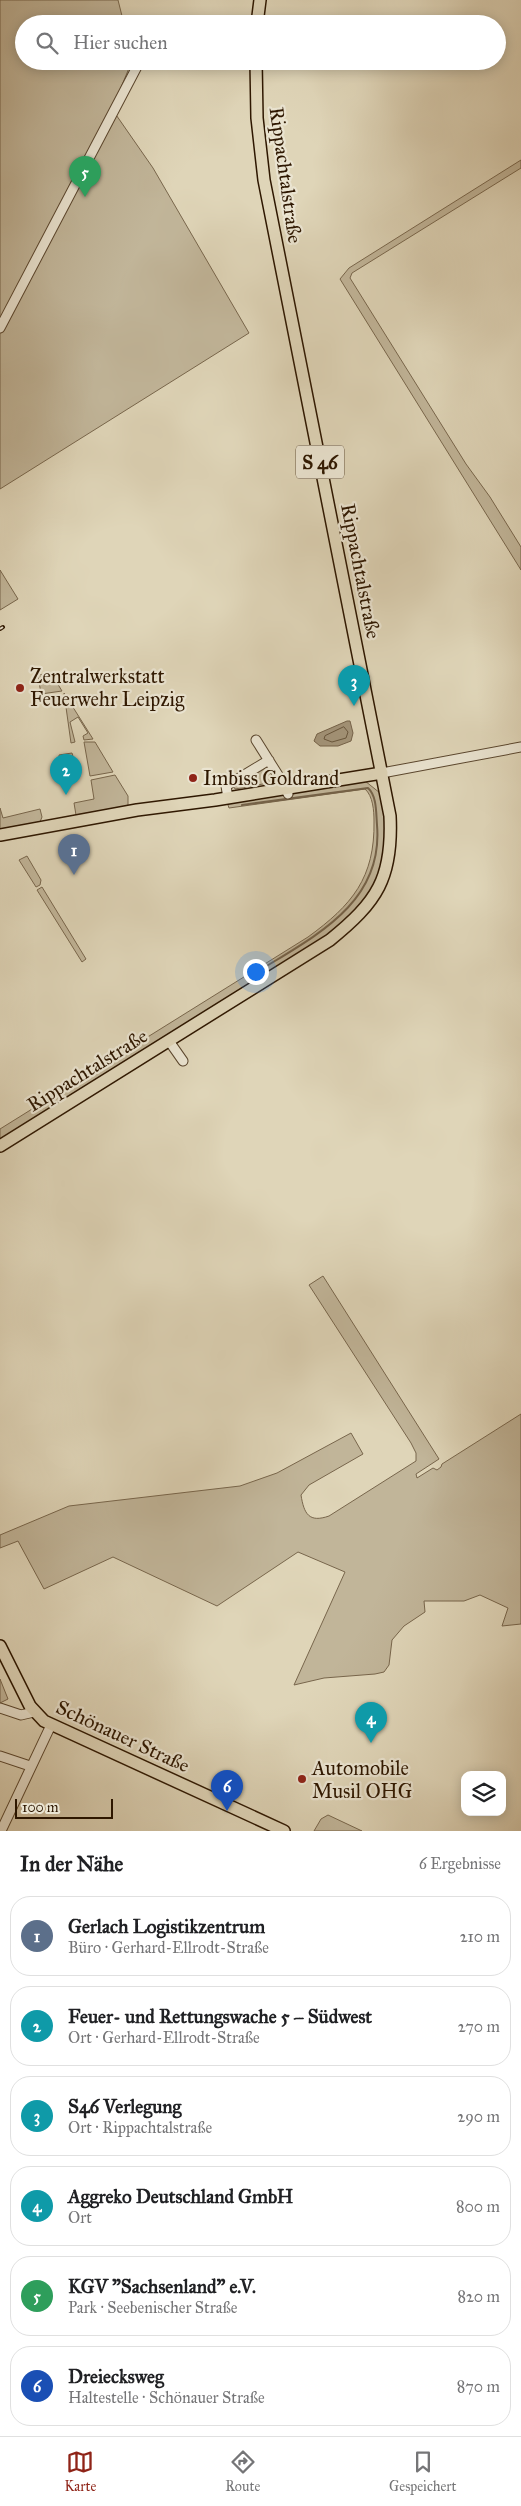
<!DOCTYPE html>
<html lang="de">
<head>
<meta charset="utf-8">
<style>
  :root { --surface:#fff; --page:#f6f6f6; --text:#202124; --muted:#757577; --line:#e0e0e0; --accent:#8f2418 }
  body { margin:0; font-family:"IM FELL Great Primer",serif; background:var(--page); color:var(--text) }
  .controls { position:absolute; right:15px; bottom:15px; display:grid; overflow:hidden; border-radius:10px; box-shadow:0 2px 12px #0003 }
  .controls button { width:45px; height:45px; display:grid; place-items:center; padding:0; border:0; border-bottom:1px solid var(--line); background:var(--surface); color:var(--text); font:25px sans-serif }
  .scale { position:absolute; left:15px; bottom:12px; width:98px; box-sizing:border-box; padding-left:5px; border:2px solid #2e1700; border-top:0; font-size:14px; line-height:18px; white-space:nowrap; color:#2e1700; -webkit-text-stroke:4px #eae4d1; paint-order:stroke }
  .you { position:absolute; left:255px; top:971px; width:18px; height:18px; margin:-12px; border:4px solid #fff; border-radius:50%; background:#1a73e8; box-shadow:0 0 0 8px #1a73e833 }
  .badge { display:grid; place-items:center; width:32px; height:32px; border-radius:50%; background:var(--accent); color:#fff; font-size:16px; font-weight:700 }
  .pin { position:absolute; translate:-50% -41px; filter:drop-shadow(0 1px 2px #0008) }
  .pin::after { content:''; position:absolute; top:26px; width:18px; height:15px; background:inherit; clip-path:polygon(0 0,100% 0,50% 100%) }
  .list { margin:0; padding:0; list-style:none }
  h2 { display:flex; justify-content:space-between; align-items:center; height:65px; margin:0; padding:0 20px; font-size:21px }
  h2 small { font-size:16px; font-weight:400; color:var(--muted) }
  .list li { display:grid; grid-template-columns:32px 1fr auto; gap:15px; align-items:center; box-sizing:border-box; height:80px; margin:0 10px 10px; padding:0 10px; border:1px solid var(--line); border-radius:20px }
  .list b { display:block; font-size:19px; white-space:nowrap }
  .list p { margin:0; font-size:16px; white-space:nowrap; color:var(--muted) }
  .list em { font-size:16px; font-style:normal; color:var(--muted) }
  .icon { flex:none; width:28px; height:28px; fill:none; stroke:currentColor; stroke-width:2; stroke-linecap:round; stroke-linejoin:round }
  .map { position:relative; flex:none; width:521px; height:1831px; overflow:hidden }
  .search { position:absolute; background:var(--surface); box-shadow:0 2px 12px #0003; left:15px; right:15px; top:15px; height:55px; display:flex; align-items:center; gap:12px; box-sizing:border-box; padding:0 18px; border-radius:28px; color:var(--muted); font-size:19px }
  .sheet { height:605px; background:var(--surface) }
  nav { display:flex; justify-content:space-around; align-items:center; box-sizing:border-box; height:70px; border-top:1px solid var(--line); background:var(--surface); font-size:14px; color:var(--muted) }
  nav a { display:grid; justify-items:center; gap:2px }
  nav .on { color:var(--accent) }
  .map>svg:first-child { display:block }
  .green { fill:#c1b599; stroke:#78664c }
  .water { fill:#a39479; stroke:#746249 }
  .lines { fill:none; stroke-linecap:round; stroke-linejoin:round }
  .shore { stroke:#68563c; stroke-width:1 }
  .stream { stroke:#746249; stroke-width:2 }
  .minor-casing { stroke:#5a462e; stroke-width:11 }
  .major-casing { stroke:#2e1700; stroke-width:14 }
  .minor { stroke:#eae4d1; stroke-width:9 }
  .major { stroke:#dfd5b8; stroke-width:11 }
  .rail-casing { stroke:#2e1700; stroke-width:4 }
  .rail { stroke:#eae4d1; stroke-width:2; stroke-dasharray:5.5; stroke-linecap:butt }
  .poi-dot { fill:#8f2418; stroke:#eae4d1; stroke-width:2 }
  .labels { text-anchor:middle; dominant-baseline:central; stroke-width:4.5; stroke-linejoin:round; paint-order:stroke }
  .shield { fill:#eae4d1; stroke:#66543f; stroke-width:1 }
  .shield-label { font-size:19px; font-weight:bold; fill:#2e1700 }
  .street-label { font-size:20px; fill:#2e1700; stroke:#eae4d1 }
  .poi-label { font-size:20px; fill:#2e1700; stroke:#eae4d1; text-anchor:start }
</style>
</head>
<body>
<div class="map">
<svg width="521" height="1831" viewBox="0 0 521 1831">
  <rect width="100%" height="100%" fill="#dfd5b8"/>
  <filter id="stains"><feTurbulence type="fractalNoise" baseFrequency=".004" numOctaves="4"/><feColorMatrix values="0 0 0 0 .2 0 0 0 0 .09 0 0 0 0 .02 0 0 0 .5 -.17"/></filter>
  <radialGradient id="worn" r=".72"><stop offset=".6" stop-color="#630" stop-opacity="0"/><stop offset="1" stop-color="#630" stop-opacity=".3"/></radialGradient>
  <path class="green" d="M0 0H118L124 24H24V61H132L112 109 153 168 249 333 0 489Z
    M521 160V168L352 273 350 278 466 464 490 497 521 547V570L340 279 349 268Z
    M0 570 18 599 0 610Z
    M51 673 62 691 41 694 38 675Z
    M64 693 93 739 84 740 83 736 88 733 78 717 70 722 75 742 71 743Z
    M84 742H95L113 772 90 776Z
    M72 753 74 760 60 763 59 755Z
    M269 764 280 781 235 789 233 785Z
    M115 775 128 796V806L76 815 74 803 94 799 91 780Z
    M365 781 380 793C387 827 392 867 368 898 358 910 346 920 335 931L0 1142V1129L308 937C352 905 375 878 374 821 374 811 373 796 365 789L229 808 227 802Z
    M0 808 3 818 40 809 42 817 40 822 0 829Z
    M27 856 41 880 40 885 36 887 19 860Z
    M42 887 86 959 82 962 37 890Z
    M323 1276 439 1459 416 1474 417 1478 433 1468 437 1470 441 1467 442 1464 521 1414V1624L502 1626 508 1608 480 1595 464 1601H424L425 1612 404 1626 392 1640 389 1665 384 1672 375 1674 324 1678 294 1685 345 1572 298 1552 217 1606 113 1557 44 1589 18 1541 0 1548V1535L69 1506 240 1486 277 1473 351 1433 363 1454 309 1485 301 1495C304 1514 309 1523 329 1516L416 1461V1453L411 1443 309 1285Z
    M0 1679 8 1699 0 1703Z
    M328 1815 362 1831H314L321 1819Z"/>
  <path class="water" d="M347 721H350L353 733 351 741 338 746H320L314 741 317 734Z"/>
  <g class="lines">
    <path class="shore" d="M344 727 348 732 346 738 332 742 324 739 325 736Z"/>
    <path class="stream" d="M242 805 368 788C377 796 376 813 377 825 384 907 308 939 249 977"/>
    <defs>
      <path id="minor" d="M0 328 140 61
        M256 740 283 783 288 794
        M382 773 521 747
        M228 798 226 786 269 760
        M169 1041 183 1061
        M0 1708 21 1715 34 1712
        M0 1756 30 1766
        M1 1831 51 1725"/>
      <path id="major" d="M257 24 260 0
        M0 835 137 810 215 800 382 773
        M0 1146 330 940C377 902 393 878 390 816L264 180 257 118 256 61
        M0 1646 30 1706 44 1721 284 1831"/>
    </defs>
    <use href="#minor" class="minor-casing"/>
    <use href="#major" class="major-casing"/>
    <use href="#minor" class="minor"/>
    <use href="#major" class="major"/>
    <defs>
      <path id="rail" d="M0 629 3 627"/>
    </defs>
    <use href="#rail" class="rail-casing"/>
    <use href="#rail" class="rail"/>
  </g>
  <g class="poi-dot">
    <circle cx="20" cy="688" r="5"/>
    <circle cx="193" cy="778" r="5"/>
    <circle cx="302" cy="1779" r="5"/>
  </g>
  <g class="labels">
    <rect class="shield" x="296" y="445.5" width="48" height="33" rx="4"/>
    <g class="shield-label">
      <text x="320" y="462">S 46</text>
    </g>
    <g class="street-label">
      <text transform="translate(286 175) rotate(82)">Rippachtalstraße</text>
      <text transform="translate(361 571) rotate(79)">Rippachtalstraße</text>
      <text transform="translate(87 1070) rotate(-32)">Rippachtalstraße</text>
      <text transform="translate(123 1736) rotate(25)">Schönauer Straße</text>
    </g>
    <g class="poi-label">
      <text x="30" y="676">Zentralwerkstatt<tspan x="30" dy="23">Feuerwehr Leipzig</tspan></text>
      <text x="203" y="778">Imbiss Goldrand</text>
      <text x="312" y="1768">Automobile<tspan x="312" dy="23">Musil OHG</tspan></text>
    </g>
  </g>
  <rect width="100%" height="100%" filter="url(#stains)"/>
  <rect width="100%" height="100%" fill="url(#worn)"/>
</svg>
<div class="controls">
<button><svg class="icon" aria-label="layers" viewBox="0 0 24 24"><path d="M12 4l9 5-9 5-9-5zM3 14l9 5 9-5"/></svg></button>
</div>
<div class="scale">100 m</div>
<div class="you"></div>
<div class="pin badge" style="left:74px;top:875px;background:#5c6f8a">1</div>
<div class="pin badge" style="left:66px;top:795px;background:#0f9aa8">2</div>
<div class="pin badge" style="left:354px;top:706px;background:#0f9aa8">3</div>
<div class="pin badge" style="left:371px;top:1743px;background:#0f9aa8">4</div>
<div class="pin badge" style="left:85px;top:197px;background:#2e9e5b">5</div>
<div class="pin badge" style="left:227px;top:1811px;background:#1a4fb4">6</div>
<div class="search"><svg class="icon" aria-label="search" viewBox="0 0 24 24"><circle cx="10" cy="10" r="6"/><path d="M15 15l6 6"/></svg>Hier suchen</div>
</div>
<section class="sheet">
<h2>In der Nähe<small>6 Ergebnisse</small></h2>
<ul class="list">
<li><span class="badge" style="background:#5c6f8a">1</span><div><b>Gerlach Logistikzentrum</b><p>Büro · Gerhard-Ellrodt-Straße</p></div><em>210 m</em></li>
<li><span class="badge" style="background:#0f9aa8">2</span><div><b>Feuer- und Rettungswache 5 – Südwest</b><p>Ort · Gerhard-Ellrodt-Straße</p></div><em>270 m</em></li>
<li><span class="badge" style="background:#0f9aa8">3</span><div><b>S46 Verlegung</b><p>Ort · Rippachtalstraße</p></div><em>290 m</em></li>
<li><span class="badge" style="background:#0f9aa8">4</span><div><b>Aggreko Deutschland GmbH</b><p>Ort</p></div><em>800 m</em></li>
<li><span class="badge" style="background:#2e9e5b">5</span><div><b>KGV &quot;Sachsenland&quot; e.V.</b><p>Park · Seebenischer Straße</p></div><em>820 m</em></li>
<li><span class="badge" style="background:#1a4fb4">6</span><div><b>Dreiecksweg</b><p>Haltestelle · Schönauer Straße</p></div><em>870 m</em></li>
</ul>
</section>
<nav>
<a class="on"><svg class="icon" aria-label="map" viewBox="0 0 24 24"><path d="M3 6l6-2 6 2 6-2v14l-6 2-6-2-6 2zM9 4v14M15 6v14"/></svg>Karte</a>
<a><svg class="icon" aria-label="directions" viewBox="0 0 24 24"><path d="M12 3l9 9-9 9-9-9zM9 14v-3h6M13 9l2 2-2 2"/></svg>Route</a>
<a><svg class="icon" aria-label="saved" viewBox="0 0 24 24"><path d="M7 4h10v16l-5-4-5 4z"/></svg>Gespeichert</a>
</nav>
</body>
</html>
